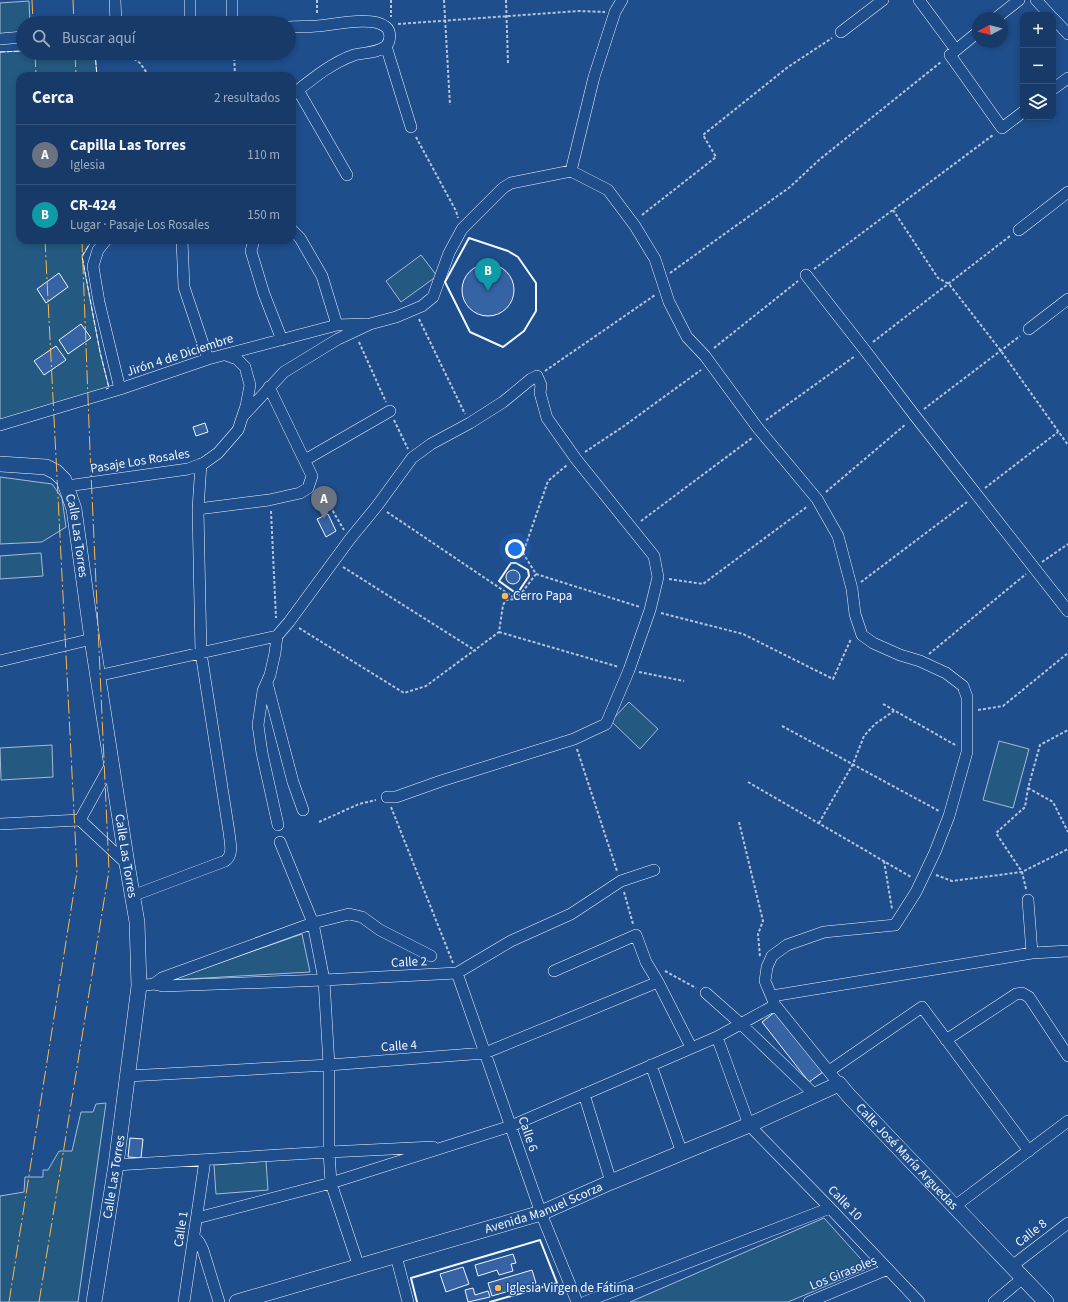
<!DOCTYPE html>
<html lang="es">
<head>
<meta charset="utf-8">
<style>
  :root { --surface:#173a69; --page:#244571; --text:#f1f3f6; --muted:#9eadc0; --line:#36547d; --accent:#ea580c }
  body { margin:0; font-family:"Source Sans 3",sans-serif; background:var(--page); color:var(--text) }
  .controls { position:absolute; right:12px; top:12px; display:grid; overflow:hidden; border-radius:8px; box-shadow:0 2px 6px #0003 }
  .controls button { width:36px; height:36px; display:grid; place-items:center; padding:0; border:0; border-bottom:1px solid var(--line); background:var(--surface); color:var(--text); font:20px sans-serif }
  .compass { position:absolute; left:972px; top:12px; width:36px; height:36px; border-radius:50%; background:var(--surface); box-shadow:0 2px 6px #0003; rotate:263deg }
  .you { position:absolute; left:515px; top:549px; width:14px; height:14px; margin:-10px; border:3px solid #fff; border-radius:50%; background:#1a73e8; box-shadow:0 0 0 6px #1a73e833 }
  .badge { display:grid; place-items:center; width:26px; height:26px; border-radius:50%; background:var(--accent); color:#fff; font-size:13px; font-weight:700 }
  .pin { position:absolute; translate:-50% -33px; filter:drop-shadow(0 1px 2px #0008) }
  .pin::after { content:''; position:absolute; top:21px; width:14px; height:12px; background:inherit; clip-path:polygon(0 0,100% 0,50% 100%) }
  .list { margin:0; padding:0; list-style:none }
  h2 { display:flex; justify-content:space-between; align-items:center; height:52px; margin:0; padding:0 16px; font-size:17px }
  h2 small { font-size:13px; font-weight:400; color:var(--muted) }
  .list li { display:grid; grid-template-columns:26px 1fr auto; gap:12px; align-items:center; box-sizing:border-box; height:60px; padding:0 16px; border-top:1px solid var(--line) }
  .list b { display:block; font-size:15px; white-space:nowrap }
  .list p { margin:0; font-size:13px; white-space:nowrap; color:var(--muted) }
  .list em { font-size:13px; font-style:normal; color:var(--muted) }
  .icon { flex:none; width:22px; height:22px; fill:none; stroke:currentColor; stroke-width:2; stroke-linecap:round; stroke-linejoin:round }
  .map { position:relative; flex:none; width:1068px; height:1302px; overflow:hidden }
  .search { position:absolute; background:var(--surface); box-shadow:0 2px 6px #0003; left:16px; top:16px; width:280px; height:44px; display:flex; align-items:center; gap:10px; box-sizing:border-box; padding:0 14px; border-radius:22px; color:var(--muted); font-size:15px }
  .panel { position:absolute; background:var(--surface); box-shadow:0 2px 6px #0003; left:16px; top:72px; width:280px; height:172px; border-radius:12px }
  .map>svg:first-child { display:block }
  .green { fill:#245a82; stroke:#a8bbd7 }
  .building { fill:#3563a3; stroke:#f2f6ff }
  .lines { fill:none; stroke-linecap:round; stroke-linejoin:round }
  .street-casing { stroke:#f2f6ff; stroke-width:12 }
  .secondary-casing { stroke:#f2f6ff; stroke-width:16 }
  .path { stroke:#b3c4dc; stroke-width:2; stroke-dasharray:3 2; stroke-linecap:butt }
  .street { stroke:#1f4e8c; stroke-width:11 }
  .secondary { stroke:#1f4e8c; stroke-width:15 }
  .fence { stroke:#f2f6ff; stroke-width:1; stroke-dasharray:5 2; stroke-linecap:butt }
  .wall { stroke:#f2f6ff; stroke-width:2 }
  .power { stroke:#ffb74d; stroke-width:1; stroke-dasharray:14 3 2 3; stroke-linecap:butt }
  .poi-dot { fill:#ffb74d; stroke:#1f4e8c; stroke-width:1.5 }
  .labels { text-anchor:middle; dominant-baseline:central; stroke-width:3; stroke-linejoin:round; paint-order:stroke }
  .street-label { font-size:13px; fill:#f2f6ff; stroke:#1f4e8c }
  .poi-label { font-size:13px; fill:#f2f6ff; stroke:#1f4e8c; text-anchor:start }
</style>
</head>
<body>
<div class="map">
<svg width="1068" height="1302" viewBox="0 0 1068 1302">
  <rect width="100%" height="100%" fill="#1f4e8c"/>
  <path class="green" d="M29 1 30 23H23V32L0 34V3Z
    M23 51V53H95L97 76H20V240H92L82 257 100 352 109 388 0 420V52Z
    M421 255 437 276 401 302 386 281Z
    M0 477 52 484 62 498 66 527 42 542 0 544Z
    M41 553 43 576 0 579V556Z
    M629 702 658 729 640 749 611 721Z
    M999 741 1029 749 1013 808 983 800Z
    M52 745 53 777 1 780 0 748Z
    M302 934 310 972 170 980Z
    M106 1103 78 1302H0V1196L24 1192 25 1177H43V1170H48L59 1151H72L81 1112H93L96 1104Z
    M266 1161 268 1190 216 1194 214 1165Z
    M824 1218 869 1268 788 1302H630Z"/>
  <path class="building" d="M462 290a26 26 0 1 1 52 0a26 26 0 1 1-52 0Z
    M59 273 68 287 46 303 37 289Z
    M81 324 91 338 68 354 59 340Z
    M56 346 66 360 44 375 34 361Z
    M205 423 208 432 196 436 193 427Z
    M328 514 336 531 326 537 317 519Z
    M506 577a7 7 0 1 1 14 0a7 7 0 1 1-14 0Z
    M775 1012 823 1072 809 1082 762 1022Z
    M130 1138 143 1139 141 1158 128 1157Z
    M513 1254 516 1263 511 1264 513 1271 499 1275 497 1270 478 1276 475 1265Z
    M463 1267 469 1284 446 1292 440 1274Z
    M532 1270 536 1283 492 1296 488 1283Z
    M473 1288 475 1295 488 1291 490 1297 468 1302 465 1290Z"/>
  <g class="lines">
    <defs>
      <path id="street" d="M115 0 116 23
        M190 0V23
        M232 0V23
        M919 0 956 50
        M1036 0 1050 15
        M996 18 1019 0
        M1053 18 1068 34
        M289 27C298 26 307 27 317 26 333 25 373 15 386 27 391 31 391 41 386 46 376 54 364 52 354 55 331 63 311 80 292 95
        M841 32 883 0
        M978 32 950 55 1002 128 1023 112
        M0 39 23 37
        M386 46 411 127
        M1053 89 1068 78
        M298 90 347 175
        M571 171 594 77 615 12 622 0
        M292 230 300 238 322 276 337 325
        M1019 230 1068 192
        M106 240 98 250 93 266 99 302 120 389
        M182 240 184 287 208 359
        M254 240 251 251 264 294 282 340
        M806 275 864 349 915 416 1068 611
        M1029 329 1068 299
        M243 416 284 372 338 339 370 324 396 317 422 306 433 297 449 253 462 229 503 188 511 183 571 171 608 190 635 226 655 259 669 302 687 337 705 356 757 427 817 499 838 536 852 589 855 614 862 635 873 643 900 655 920 661 946 673 963 686 967 697V752L949 816 935 852 916 892 895 925 824 932 787 945 772 956 767 967 765 981 775 1005 839 1084
        M0 425 120 389 208 359 337 325 365 324
        M305 460 390 411
        M67 486 188 469 204 463 218 453 238 430 246 406 250 385 245 367 237 359 226 355
        M198 509 269 500 300 493 308 488 312 476 269 387
        M0 661 92 639
        M97 676 277 636
        M267 683 293 782 303 810
        M80 820 111 764
        M0 824 80 820 127 864
        M278 825 262 753 258 725 263 691 270 675 275 653 277 636 289 622 350 539 377 506 412 458 431 444 470 423 503 402 531 379 537 376 541 385 540 393 547 418 576 459 654 556 658 577 650 610 629 670 606 724 574 739 441 781 396 797H387
        M280 842 313 923 324 980 329 1065V1152L331 1183 359 1267
        M132 896 225 861C234 855 230 842 229 832L201 653 198 509 201 464
        M1028 900 1032 953
        M554 971 636 935 646 962 658 982 691 1047
        M457 973 541 1213 577 1302
        M154 984 162 978 313 923 349 914 362 917 380 930 431 956
        M139 986 154 984 164 986 324 980 457 973 511 941 571 914 621 881 654 870
        M706 993 741 1024 815 1095
        M772 996 1032 953 1068 951
        M717 1037 749 1125 830 1208 919 1302
        M946 1040 1016 994 1022 993 1029 997 1068 1056
        M651 1065 682 1153
        M829 1071 922 1007 1029 1151
        M128 1076 329 1065 485 1053 658 982
        M584 1094 611 1182
        M116 1165 329 1152 433 1147
        M955 1206 1068 1121
        M197 1218 331 1183 511 1126 717 1037 775 1005
        M194 1236 199 1242 203 1250 219 1302
        M396 1256 408 1302
        M1012 1266 1068 1223
        M184 1302 205 1160
        M585 1302 830 1208
        M809 1302 888 1269
        M994 1302 1023 1278"/>
      <g id="secondary">
        <path id="s1" d="M0 464 46 467 56 472 64 480 74 509 92 639 127 864 137 922 139 986 116 1165 94 1302"/>
        <path id="s2" d="M237 1302 541 1213 611 1182 749 1125 839 1084 849 1096 1046 1302"/>
      </g>
    </defs>
    <use href="#street" class="street-casing"/>
    <use href="#secondary" class="secondary-casing"/>
    <path class="path" d="M317 0V15
      M391 0V17
      M444 0 450 105
      M506 0 508 63
      M398 24 579 11 605 12
      M126 53 140 63 149 76
      M234 53 235 76
      M416 137 456 211 458 218
      M893 210 938 278 949 284 1001 351 1068 445
      M642 215 716 157 703 135 788 67 832 38
      M814 269 993 135
      M670 273 790 187 819 160 941 62
      M419 319 465 414
      M359 342 386 402
      M873 342 1010 236
      M714 348 798 281
      M545 371 655 295
      M924 409 1020 336
      M394 420 408 449
      M766 420 855 356
      M585 452 624 426 701 370
      M985 488 1058 432
      M320 489 344 530
      M826 492 906 424
      M271 511 276 618
      M387 512 516 599
      M641 521 752 438
      M1042 562 1068 544
      M343 567 476 651
      M536 574 640 607
      M669 579 703 584 808 506
      M861 582 967 502
      M661 613 743 634 833 679 851 639
      M299 628 404 693 426 686 499 632 503 605 506 600 517 599 536 574 523 553 548 481 567 465
      M499 632 619 667
      M929 654 1026 574
      M639 672 684 681
      M883 704 957 746
      M978 710 1003 706 1068 653
      M782 726 939 811
      M577 749 617 871
      M748 782 911 877
      M1028 788 1053 802 1068 832
      M391 807 453 963
      M319 822 359 804 376 800
      M739 822 763 921 758 934 760 957
      M819 823 853 764 864 736 875 724 894 711
      M884 861 892 909
      M936 875 952 881 1022 872 1068 849
      M1026 889 1022 872 996 833 1025 807 1028 788 1040 745 1068 730
      M624 892 633 924
      M665 971 696 988"/>
    <use href="#street" class="street"/>
    <use href="#secondary" class="secondary"/>
    <path class="fence" d="M0 52 23 51
      M95 53 97 76
      M92 240 82 256 100 352 109 388 106 389"/>
    <path class="wall" d="M469 238 508 251 518 257 536 283V311L524 331 503 347 470 332 445 282Z
      M511 563H516L528 570 529 576 517 594 499 581Z
      M417 1302 411 1278 540 1240 557 1283 490 1302"/>
    <path class="power" d="M32 0 33 23
      M73 0 74 23
      M35 53 36 76
      M75 53 76 76
      M9 1302 77 872 45 240
      M39 1302 109 870 90 451 82 240"/>
  </g>
  <g class="poi-dot">
    <circle cx="505" cy="596" r="4"/>
    <circle cx="498" cy="1288" r="4"/>
  </g>
  <g class="labels">
    <g class="street-label">
      <text transform="translate(180 355) rotate(-18)">Jirón 4 de Diciembre</text>
      <text transform="translate(140 461) rotate(-9)">Pasaje Los Rosales</text>
      <text stroke="none"><textPath href="#s1" startOffset="126">Calle Las Torres</textPath></text>
      <text stroke="none"><textPath href="#s1" startOffset="450">Calle Las Torres</textPath></text>
      <text transform="translate(409 962) rotate(-3)">Calle 2</text>
      <text transform="translate(399 1046) rotate(-4)">Calle 4</text>
      <text transform="translate(528 1134) rotate(71)">Calle 6</text>
      <text stroke="none"><textPath href="#s2" startOffset="741">Calle José María Arguedas</textPath></text>
      <text transform="translate(114 1177) rotate(-81)">Calle Las Torres</text>
      <text transform="translate(845 1203) rotate(46)">Calle 10</text>
      <text stroke="none"><textPath href="#s2" startOffset="321">Avenida Manuel Scorza</textPath></text>
      <text transform="translate(181 1229) rotate(-81)">Calle 1</text>
      <text transform="translate(1031 1233) rotate(-38)">Calle 8</text>
      <text transform="translate(843 1273) rotate(-22)">Los Girasoles</text>
    </g>
    <g class="poi-label">
      <text x="513" y="596">Cerro Papa</text>
      <text x="506" y="1288">Iglesia Virgen de Fátima</text>
    </g>
  </g>
</svg>
<div class="controls">
<button>+</button>
<button>−</button>
<button><svg class="icon" aria-label="layers" viewBox="0 0 24 24"><path d="M12 4l9 5-9 5-9-5zM3 14l9 5 9-5"/></svg></button>
</div>
<svg class="compass" viewBox="-18 -18 36 36"><path d="M0-13l5 13h-10z" fill="#e53935"/><path d="M0 13l5-13h-10z" fill="#9eadc0"/></svg>
<div class="you"></div>
<div class="pin badge" style="left:324px;top:519px;background:#6b7280">A</div>
<div class="pin badge" style="left:488px;top:291px;background:#0f9aa8">B</div>
<div class="search"><svg class="icon" aria-label="search" viewBox="0 0 24 24"><circle cx="10" cy="10" r="6"/><path d="M15 15l6 6"/></svg>Buscar aquí</div>
<section class="panel">
<h2>Cerca<small>2 resultados</small></h2>
<ul class="list">
<li><span class="badge" style="background:#6b7280">A</span><div><b>Capilla Las Torres</b><p>Iglesia</p></div><em>110 m</em></li>
<li><span class="badge" style="background:#0f9aa8">B</span><div><b>CR-424</b><p>Lugar · Pasaje Los Rosales</p></div><em>150 m</em></li>
</ul>
</section>
</div>
</body>
</html>
